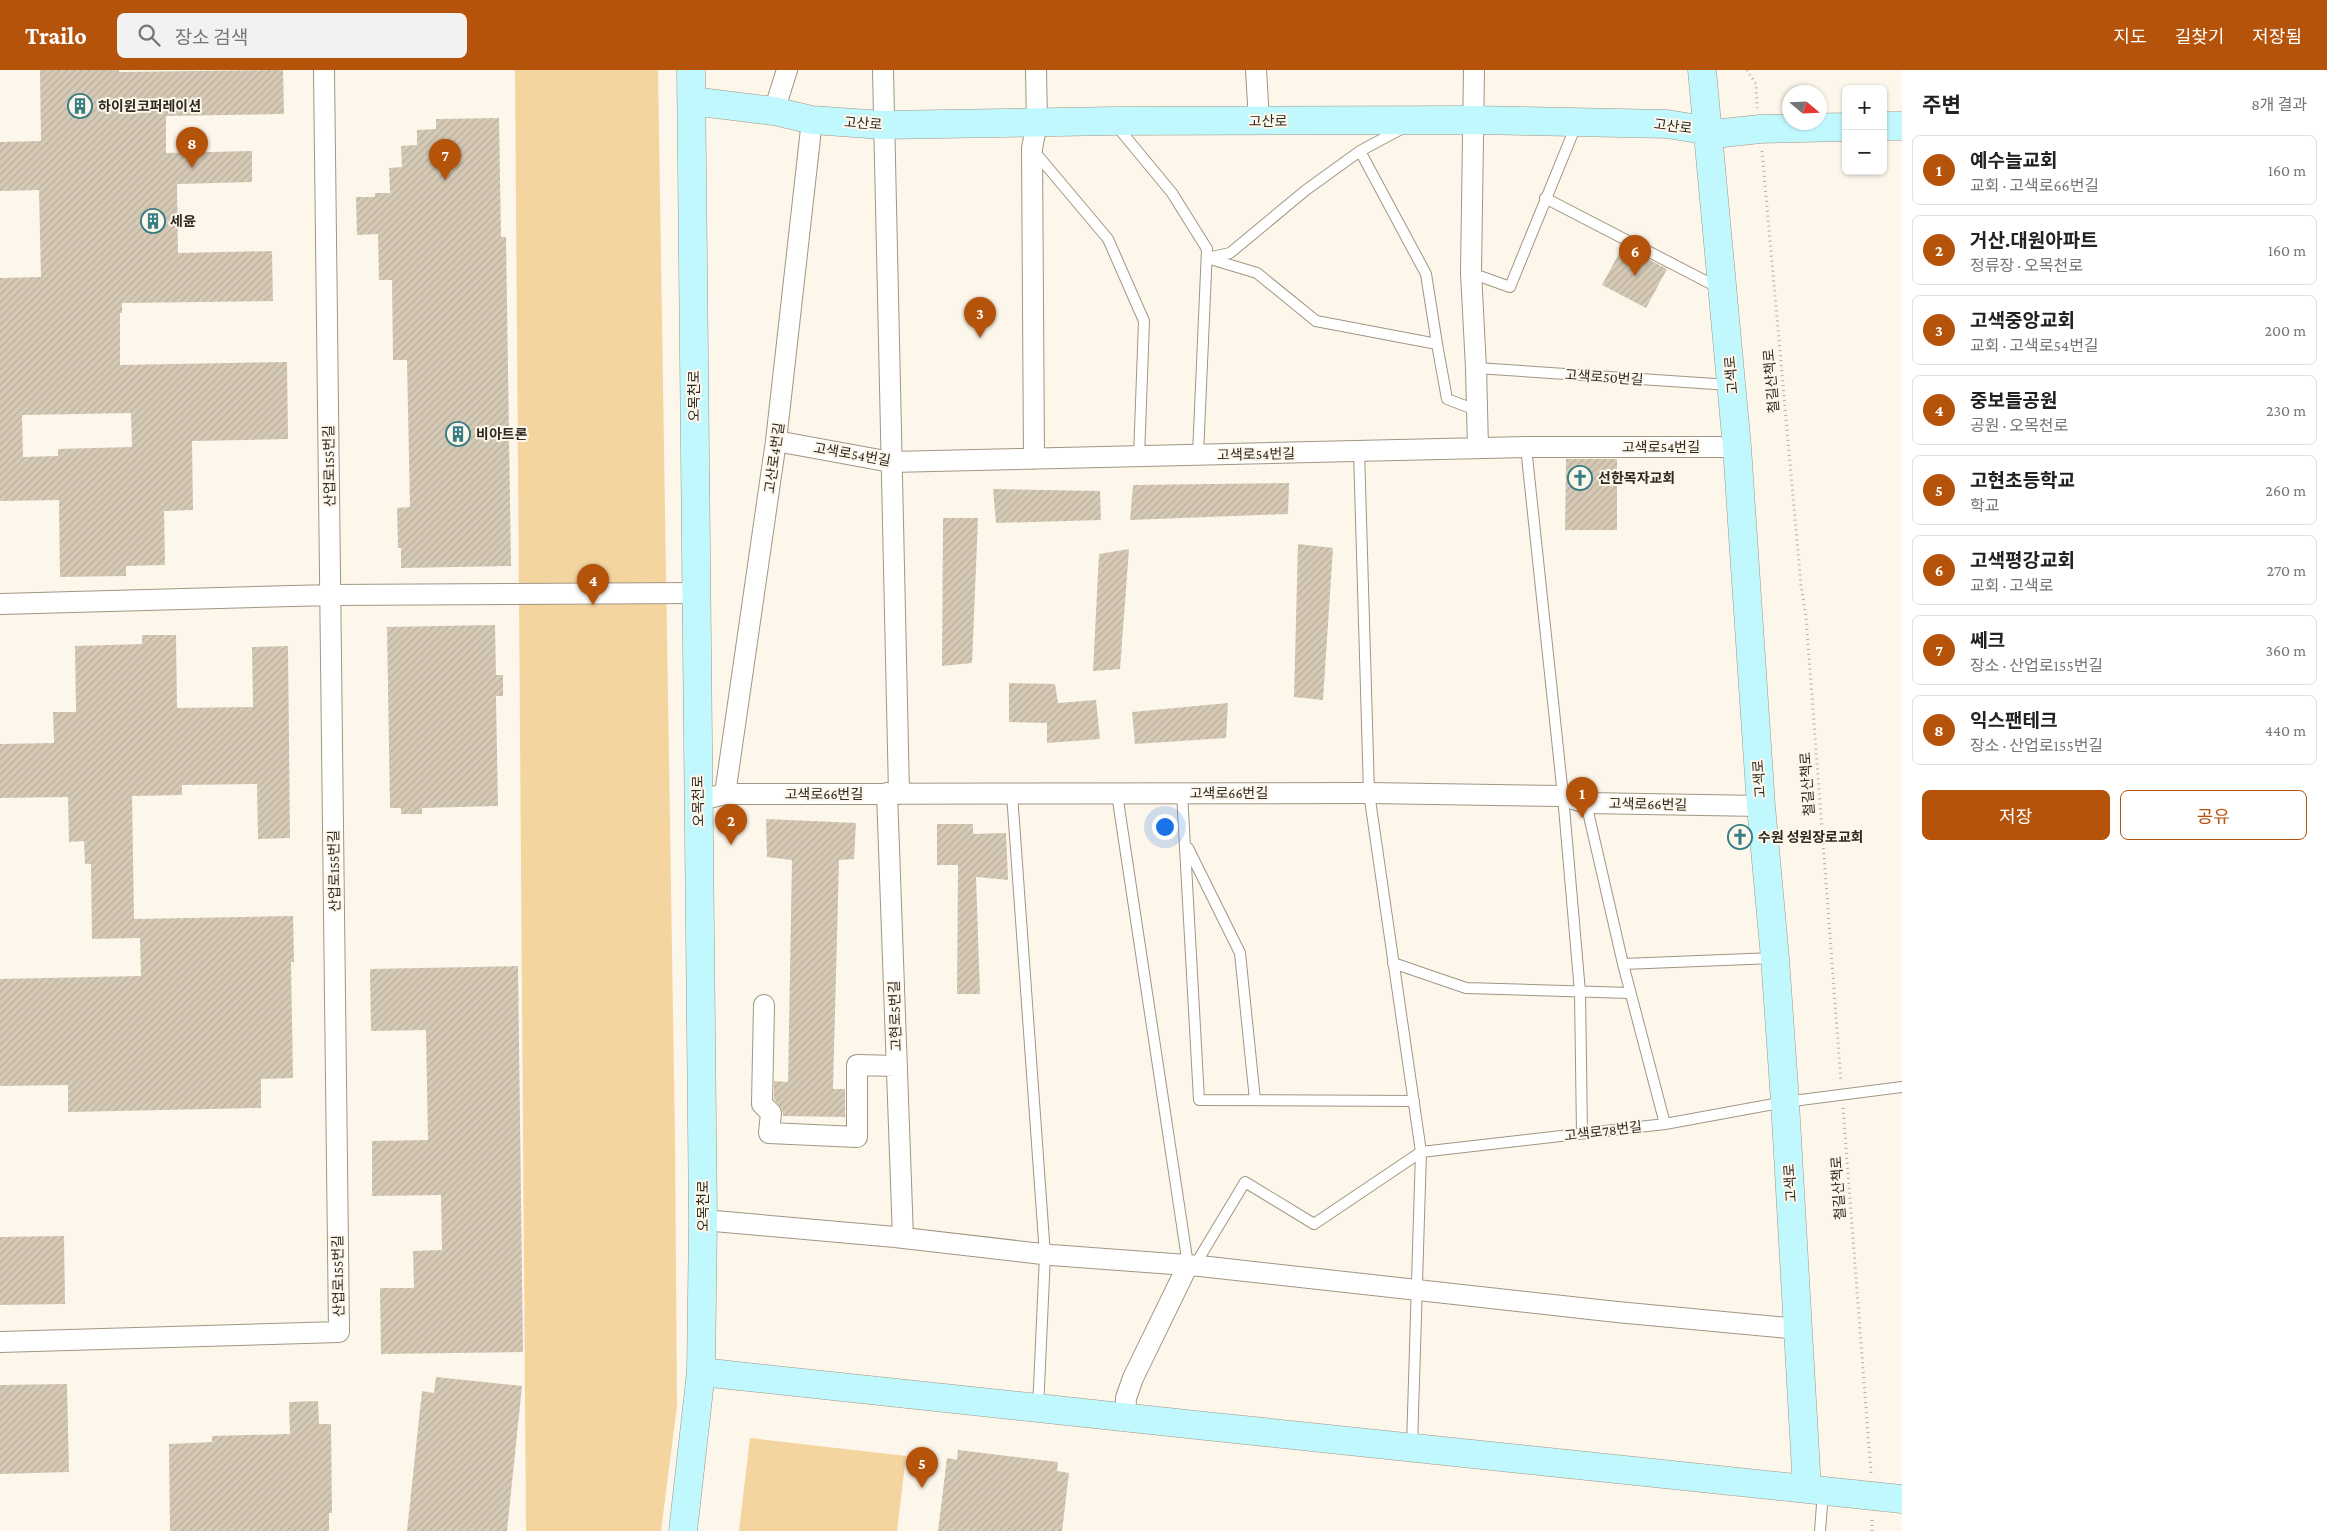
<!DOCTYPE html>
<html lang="ko">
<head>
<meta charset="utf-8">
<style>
  :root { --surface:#fff; --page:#f2f2f2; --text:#222; --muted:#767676; --line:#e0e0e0; --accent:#b45309 }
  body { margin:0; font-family:"Crimson Pro","Noto Sans KR",serif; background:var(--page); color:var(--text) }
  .controls { position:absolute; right:15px; top:15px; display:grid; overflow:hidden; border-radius:8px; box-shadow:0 1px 4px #0004 }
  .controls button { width:45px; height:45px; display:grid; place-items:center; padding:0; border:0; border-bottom:1px solid var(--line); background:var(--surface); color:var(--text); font:25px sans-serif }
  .compass { position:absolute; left:1782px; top:15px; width:45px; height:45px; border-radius:50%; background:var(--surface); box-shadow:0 1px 4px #0004; rotate:109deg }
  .you { position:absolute; left:1164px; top:756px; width:18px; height:18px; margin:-12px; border:4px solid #fff; border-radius:50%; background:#1a73e8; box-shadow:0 0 0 8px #1a73e833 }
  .badge { display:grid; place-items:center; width:32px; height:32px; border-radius:50%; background:var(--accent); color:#fff; font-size:16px; font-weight:700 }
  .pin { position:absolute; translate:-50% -41px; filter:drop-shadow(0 1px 2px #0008) }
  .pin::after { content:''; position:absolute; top:26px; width:18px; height:15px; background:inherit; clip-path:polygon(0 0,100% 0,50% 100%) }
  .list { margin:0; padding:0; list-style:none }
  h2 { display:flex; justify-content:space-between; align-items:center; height:65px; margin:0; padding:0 20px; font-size:21px }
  h2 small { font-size:16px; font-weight:400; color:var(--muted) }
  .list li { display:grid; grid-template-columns:32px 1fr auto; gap:15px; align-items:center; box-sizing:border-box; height:70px; margin:0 10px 10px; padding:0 10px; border:1px solid var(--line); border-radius:8px }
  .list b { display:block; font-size:19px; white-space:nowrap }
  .list p { margin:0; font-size:16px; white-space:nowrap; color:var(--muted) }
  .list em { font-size:16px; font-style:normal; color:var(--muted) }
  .actions { display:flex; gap:10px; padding:15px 20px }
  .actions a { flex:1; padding:11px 0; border:1px solid var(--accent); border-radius:8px; text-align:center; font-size:18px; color:var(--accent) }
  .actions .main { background:var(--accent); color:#fff }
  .icon { flex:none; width:28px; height:28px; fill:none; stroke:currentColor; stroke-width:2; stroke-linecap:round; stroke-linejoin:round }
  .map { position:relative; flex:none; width:1902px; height:1461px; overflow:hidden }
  header { display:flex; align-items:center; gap:30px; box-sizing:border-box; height:70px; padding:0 25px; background:var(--accent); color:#fff }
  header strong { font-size:24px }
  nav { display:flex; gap:28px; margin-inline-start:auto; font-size:18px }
  .search { width:350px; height:45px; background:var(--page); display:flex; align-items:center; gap:12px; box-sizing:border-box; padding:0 18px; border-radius:8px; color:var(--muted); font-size:19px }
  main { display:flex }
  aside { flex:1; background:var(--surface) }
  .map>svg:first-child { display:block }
  .green { fill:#f4d5a0 }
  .building { fill:url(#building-hatch); fill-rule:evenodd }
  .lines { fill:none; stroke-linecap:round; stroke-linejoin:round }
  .lane-casing { stroke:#a19683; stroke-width:12 }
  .street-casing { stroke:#a19683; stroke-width:22 }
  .secondary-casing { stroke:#a19683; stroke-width:29 }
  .path { stroke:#b4aea3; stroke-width:3; stroke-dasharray:1 4; stroke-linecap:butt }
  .lane { stroke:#fff; stroke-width:10 }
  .street { stroke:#fff; stroke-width:20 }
  .secondary { stroke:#c0f8fd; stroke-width:28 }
  .labels { text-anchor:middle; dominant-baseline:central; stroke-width:4; stroke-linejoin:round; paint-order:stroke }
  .poi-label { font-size:14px; font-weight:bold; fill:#2e2921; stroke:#fdf6ea; text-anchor:start }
  .street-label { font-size:14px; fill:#2e2921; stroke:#fdf6ea }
</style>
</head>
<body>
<header>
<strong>Trailo</strong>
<div class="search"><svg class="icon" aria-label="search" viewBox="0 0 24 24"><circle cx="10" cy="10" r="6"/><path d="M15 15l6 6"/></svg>장소 검색</div>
<nav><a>지도</a><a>길찾기</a><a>저장됨</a></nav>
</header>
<main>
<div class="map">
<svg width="1902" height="1461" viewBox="0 0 1902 1461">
  <defs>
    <pattern id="building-hatch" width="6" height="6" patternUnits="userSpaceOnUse" patternTransform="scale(1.25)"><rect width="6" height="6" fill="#d6cab6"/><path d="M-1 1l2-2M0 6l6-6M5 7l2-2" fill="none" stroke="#b8ae9c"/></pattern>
  </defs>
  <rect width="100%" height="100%" fill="#fdf6ea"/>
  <path class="green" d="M515 0H658L675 1069 677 1336 661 1461H526Z
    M750 1368 906 1386 897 1461H739Z"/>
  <path class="building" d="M40 0H119V2L283 0 284 44 166 46V83L252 81V112L177 114 178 183 272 181 273 231 122 233V243H120V295L287 292 288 369 192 371 193 440 164 441 165 495 126 496V506L60 507 59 430 0 431V208L41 207 39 120 0 121V72L41 71ZM131 343 132 377 58 379V386L23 387 22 345Z
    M499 48 501 167H506L511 496 401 498V478H398L397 438 410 437 407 290H393L392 210H379L378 164 357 165 356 127H375V123H390L389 98 402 97 401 76 417 75V60L436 59V49Z
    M1623 176 1667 199 1646 238 1602 215Z
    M1566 389H1617V460H1565Z
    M1289 413 1288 444 1130 450 1133 415Z
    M993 419 1100 421 1101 450 996 453Z
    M943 448H978L972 593 942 596Z
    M1298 474 1333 478 1323 630 1294 627Z
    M1129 479 1120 599 1093 601 1099 484Z
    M495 555 496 605H503V626H496L498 736 422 738V744H401V738H390L387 557Z
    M142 565H176L177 638 253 637 252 577 288 576 290 768 258 769 257 714 182 715V725L132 726 134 849 293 846 294 892H291L293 1008 261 1009V1038L68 1042V1015L0 1016V909L141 906 140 868 92 869 91 794H85L84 771 69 772 68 727 0 728V674L54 673 53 642H76L75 576 142 574Z
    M1009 613 1055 614 1058 633 1096 630 1100 669 1047 673V653L1009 652Z
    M1228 633 1226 668 1135 674 1132 642Z
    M766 749 856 753 854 789 839 790 833 1019H845V1047L783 1046 782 1039 774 1029V1011L788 1012 792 790 767 787Z
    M937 754H973V764L1006 763 1008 810 976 807 980 924H957L958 795H937Z
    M518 896 523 1282 381 1284 380 1218H414L413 1181 442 1180 441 1125 372 1126V1071L428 1070 426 960 371 961 370 899Z
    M64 1166 65 1234 0 1235V1167Z
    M436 1307 522 1316 507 1461H407L422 1321 434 1323Z
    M67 1314 69 1402 0 1404V1315Z
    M318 1331 319 1354H331L332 1443H329V1461H170L169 1374 212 1372V1366L290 1364 289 1332Z
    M958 1380 1058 1392 1057 1401 1069 1403 1062 1461H938L947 1388 957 1390Z"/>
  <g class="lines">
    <defs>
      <path id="lane" d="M1115 54 1172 123 1207 179 1198 385
        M1034 81 1108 169 1144 251 1139 387
        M1545 128 1719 218
        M1207 188 1257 203 1316 251 1437 274 1426 204 1360 81
        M1207 188 1230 183 1306 120 1360 81 1403 58
        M1471 203 1510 217 1577 53
        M1437 274 1447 329 1476 340
        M1476 298 1730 315
        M1526 377 1563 726 1580 922 1582 1063
        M1359 381 1369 723 1421 1082 1412 1376
        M1182 723 1199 1030 1414 1031
        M1012 724 1045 1185 1038 1339
        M1117 724 1188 1195
        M1586 733 1623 894 1665 1054
        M1188 778 1240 883 1255 1030
        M1393 893 1466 918 1630 923
        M1623 894 1774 888
        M1195 1195 1245 1112 1314 1154 1421 1082 1665 1054 1785 1032 1902 1017
        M1820 1461 1823 1422"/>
      <path id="street" d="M883 0 899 724
        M1256 0 1259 51
        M1474 0 1471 203 1476 298 1478 378
        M774 41 787 0
        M776 371 891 392 1526 377H1737
        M1034 389 1032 78 1037 53 1036 0
        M0 534 330 525 696 523
        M887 723 903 1168
        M725 724 776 371 812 50
        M697 731 725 724 1369 723 1563 726 1586 733 1761 736
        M764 935 762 1034 771 1043 769 1063 857 1067V995L897 996
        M703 1150 895 1167 1051 1185 1200 1196 1617 1242 1799 1259
        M0 1272 339 1262 324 0
        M1125 1348 1126 1328 1133 1308 1188 1195"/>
      <path id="secondary" d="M1702 0 1737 377 1761 736 1775 888 1785 1032 1807 1418
        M692 31 774 41 812 50 883 55 1113 51 1474 50 1667 54 1723 63 1760 59 1846 57
        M1883 56H1902
        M701 1302C1101 1347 1502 1385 1902 1429
        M683 1461 701 1302 703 1150 691 0"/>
    </defs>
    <use href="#lane" class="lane-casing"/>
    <use href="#street" class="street-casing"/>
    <use href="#secondary" class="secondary-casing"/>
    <path class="path" d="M1747 0 1756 14 1757 38
      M1762 81 1801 515 1806 547 1841 1012
      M1843 1038 1871 1403
      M1872 1461V1447"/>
    <use href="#lane" class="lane"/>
    <use href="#street" class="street"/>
    <use href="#secondary" class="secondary"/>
  </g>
  <defs>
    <symbol id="building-ring" viewBox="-11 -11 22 22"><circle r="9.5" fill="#fdf6ea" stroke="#357d84" stroke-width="1.5"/><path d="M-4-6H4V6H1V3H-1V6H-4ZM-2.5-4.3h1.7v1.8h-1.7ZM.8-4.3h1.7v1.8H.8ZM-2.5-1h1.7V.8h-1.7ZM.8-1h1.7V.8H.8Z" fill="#357d84"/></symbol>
    <symbol id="church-ring" viewBox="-11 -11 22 22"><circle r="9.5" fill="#fdf6ea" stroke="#357d84" stroke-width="1.5"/><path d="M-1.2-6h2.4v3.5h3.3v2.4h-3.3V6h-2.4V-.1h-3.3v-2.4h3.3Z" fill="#357d84"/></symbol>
  </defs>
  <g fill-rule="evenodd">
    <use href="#building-ring" x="66" y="22" width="28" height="28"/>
    <use href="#building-ring" x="139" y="137" width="28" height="28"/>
    <use href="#building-ring" x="444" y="350" width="28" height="28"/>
    <use href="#church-ring" x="1566" y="394" width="28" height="28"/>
    <use href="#church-ring" x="1726" y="753" width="28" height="28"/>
  </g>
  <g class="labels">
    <g class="poi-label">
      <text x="98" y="36">하이윈코퍼레이션</text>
      <text x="170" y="151">세윤</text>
      <text x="476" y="364">비아트론</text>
      <text x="1598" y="408">선한목자교회</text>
      <text x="1758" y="767">수원 성원장로교회</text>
    </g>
    <g class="street-label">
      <text x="1268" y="51">고산로</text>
      <text transform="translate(863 53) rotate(4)">고산로</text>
      <text transform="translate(1673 56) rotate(7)">고산로</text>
      <text transform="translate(1731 305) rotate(-95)">고색로</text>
      <text transform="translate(1604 307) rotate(4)">고색로50번길</text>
      <text transform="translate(1771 311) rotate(-95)">철길산책로</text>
      <text transform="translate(694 326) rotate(-90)">오목천로</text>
      <text x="1661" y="377">고색로54번길</text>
      <text transform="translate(852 384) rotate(10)">고색로54번길</text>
      <text transform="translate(1256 384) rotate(-1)">고색로54번길</text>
      <text transform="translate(774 388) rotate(-82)">고산로4번길</text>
      <text transform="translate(329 396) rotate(-91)">산업로155번길</text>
      <text transform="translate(1759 709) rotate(-94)">고색로</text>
      <text transform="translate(1807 714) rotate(-94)">철길산책로</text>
      <text x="1229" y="723">고색로66번길</text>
      <text x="824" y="724">고색로66번길</text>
      <text transform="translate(698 731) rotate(-91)">오목천로</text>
      <text transform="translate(1648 734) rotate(1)">고색로66번길</text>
      <text transform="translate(334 801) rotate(-91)">산업로155번길</text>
      <text transform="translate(895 946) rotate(-92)">고현로5번길</text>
      <text transform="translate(1603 1061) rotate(-7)">고색로78번길</text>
      <text transform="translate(1790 1113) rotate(-94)">고색로</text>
      <text transform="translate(1838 1118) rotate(-94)">철길산책로</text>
      <text transform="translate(703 1136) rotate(-90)">오목천로</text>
      <text transform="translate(338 1206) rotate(-91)">산업로155번길</text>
    </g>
  </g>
</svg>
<div class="controls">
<button>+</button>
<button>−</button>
</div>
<svg class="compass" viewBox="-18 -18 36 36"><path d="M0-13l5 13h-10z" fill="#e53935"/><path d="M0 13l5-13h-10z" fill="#767676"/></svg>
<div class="you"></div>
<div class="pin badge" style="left:1582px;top:748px">1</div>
<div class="pin badge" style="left:731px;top:775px">2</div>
<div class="pin badge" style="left:980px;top:268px">3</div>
<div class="pin badge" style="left:593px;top:535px">4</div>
<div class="pin badge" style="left:922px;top:1418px">5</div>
<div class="pin badge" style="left:1635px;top:206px">6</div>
<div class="pin badge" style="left:445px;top:110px">7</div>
<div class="pin badge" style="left:192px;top:98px">8</div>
</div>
<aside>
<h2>주변<small>8개 결과</small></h2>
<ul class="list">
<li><span class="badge">1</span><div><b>예수늘교회</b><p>교회 · 고색로66번길</p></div><em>160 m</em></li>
<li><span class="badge">2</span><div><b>거산.대원아파트</b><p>정류장 · 오목천로</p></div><em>160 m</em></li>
<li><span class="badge">3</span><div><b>고색중앙교회</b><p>교회 · 고색로54번길</p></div><em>200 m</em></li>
<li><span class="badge">4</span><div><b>중보들공원</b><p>공원 · 오목천로</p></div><em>230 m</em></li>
<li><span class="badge">5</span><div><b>고현초등학교</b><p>학교</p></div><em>260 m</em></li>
<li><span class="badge">6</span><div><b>고색평강교회</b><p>교회 · 고색로</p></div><em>270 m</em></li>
<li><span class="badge">7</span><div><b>쎄크</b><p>장소 · 산업로155번길</p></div><em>360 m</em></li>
<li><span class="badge">8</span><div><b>익스팬테크</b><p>장소 · 산업로155번길</p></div><em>440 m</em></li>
</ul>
<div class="actions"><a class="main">저장</a><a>공유</a></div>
</aside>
</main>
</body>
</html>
